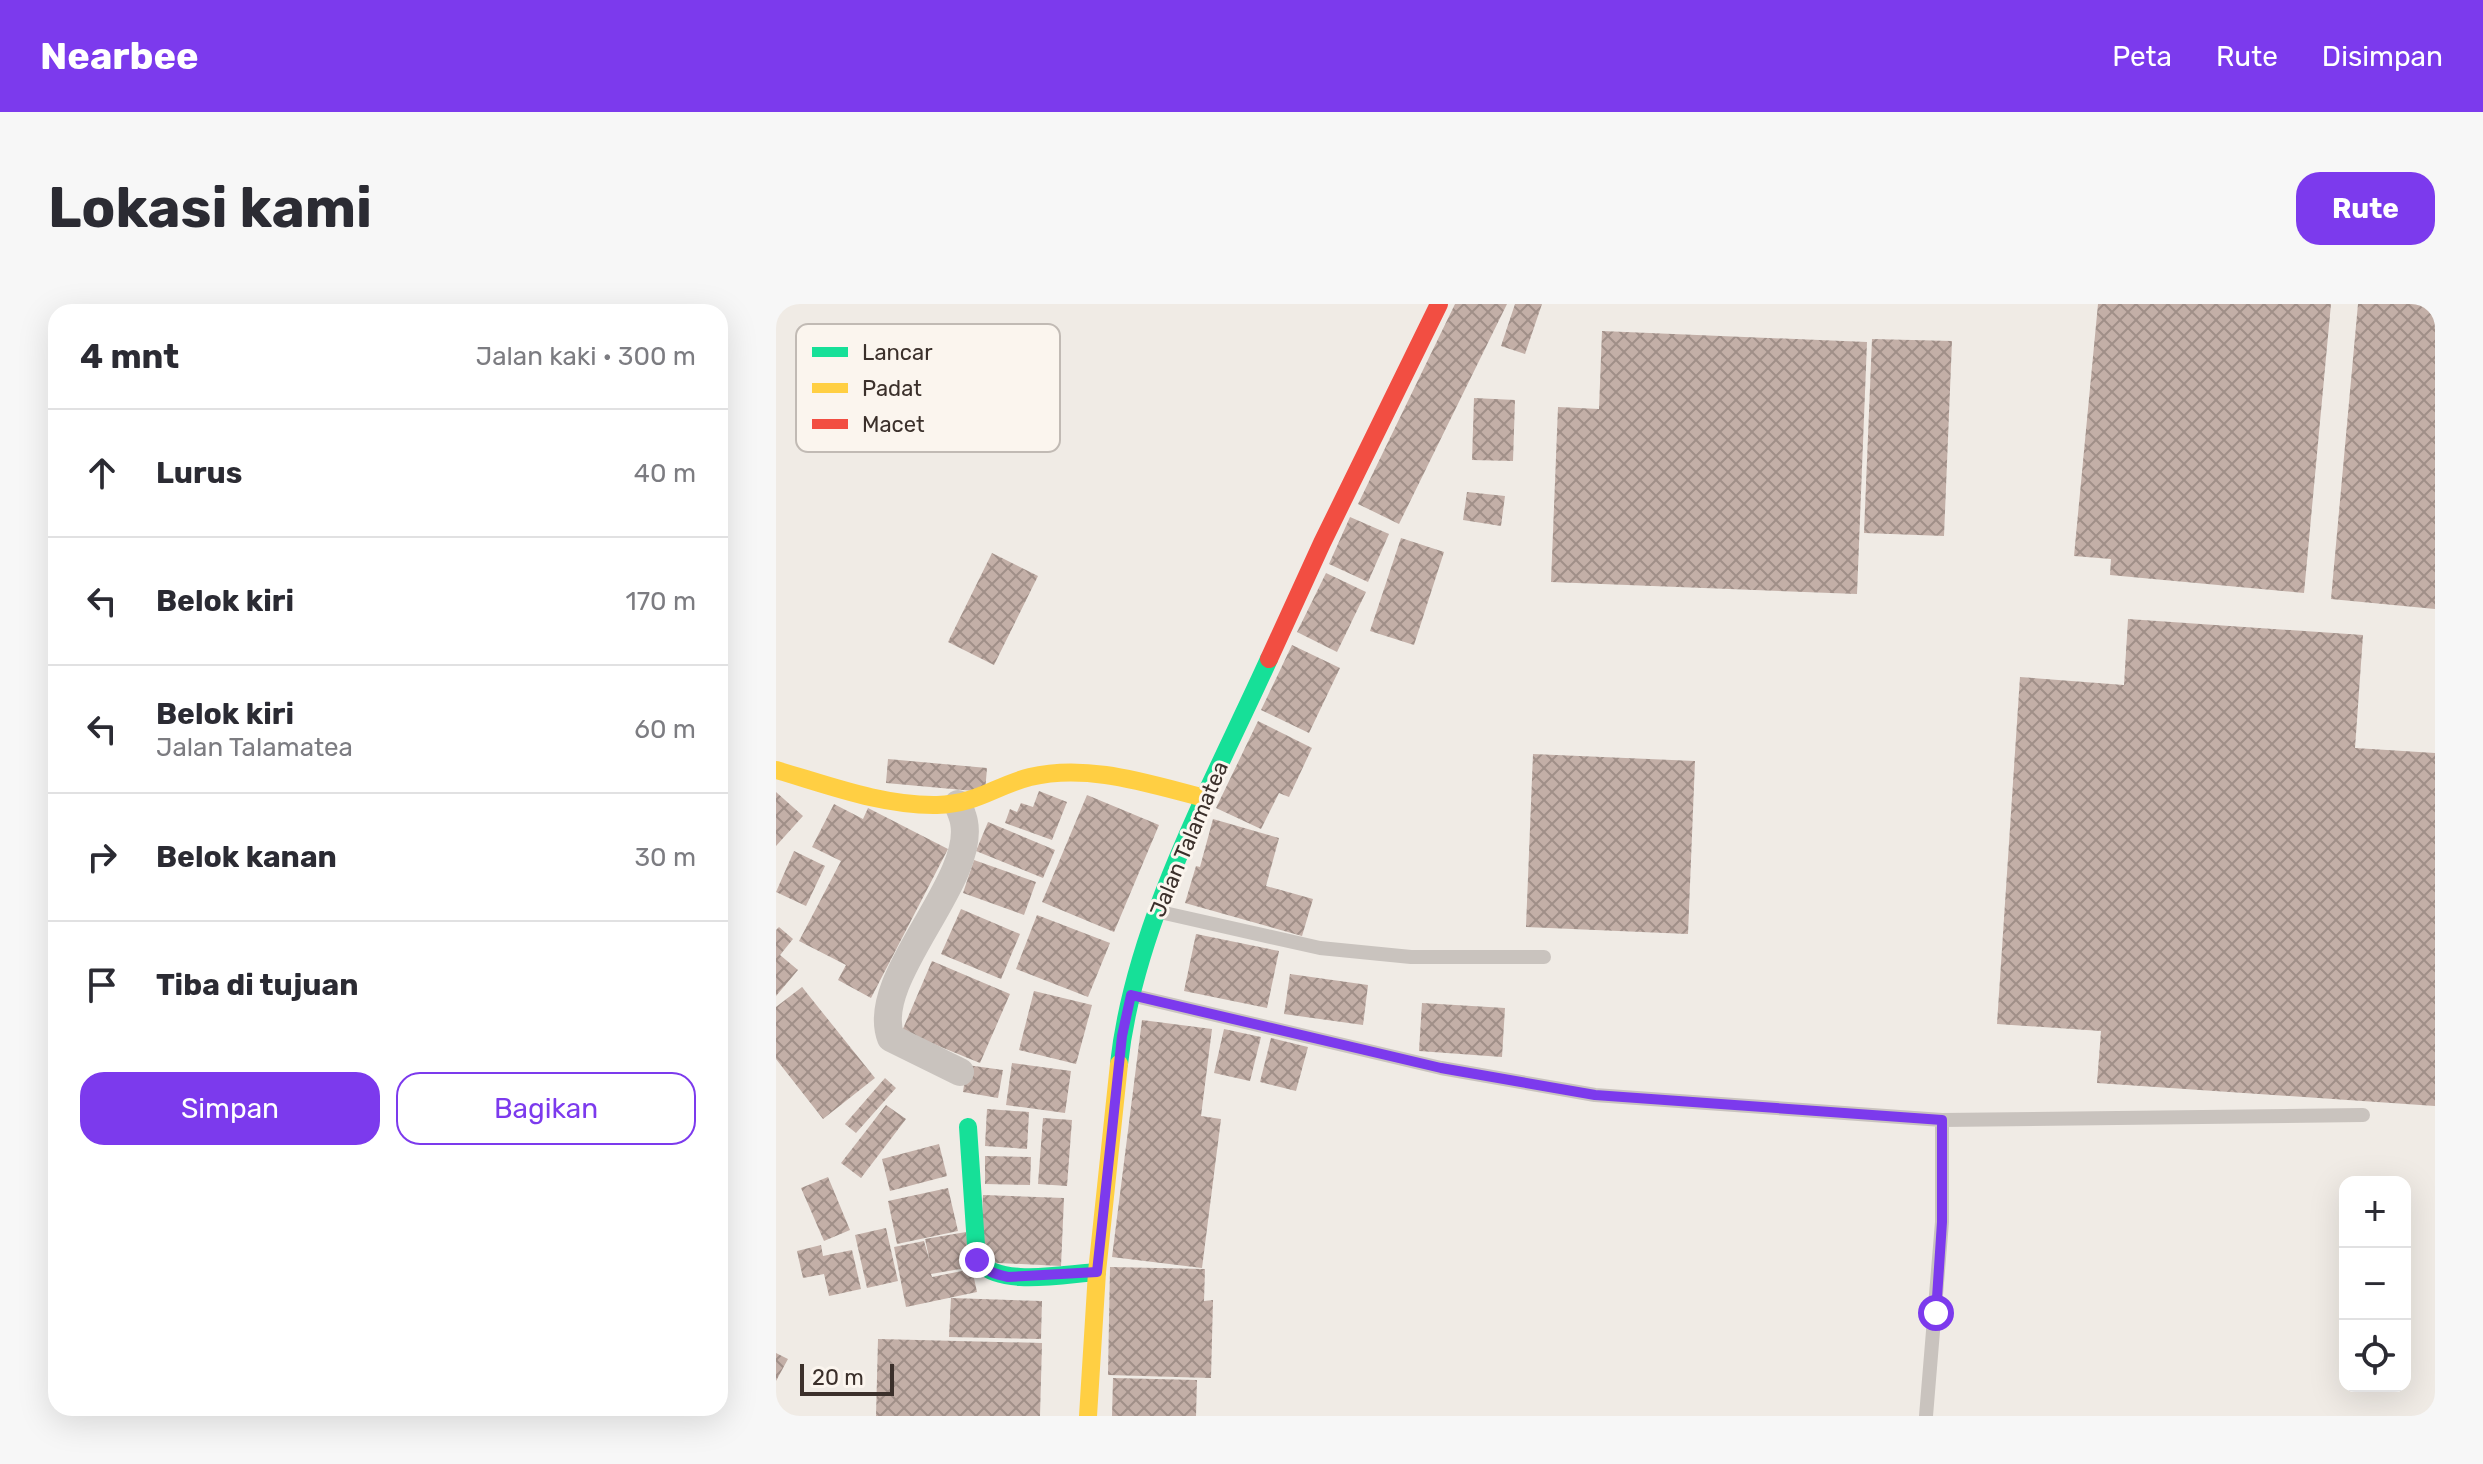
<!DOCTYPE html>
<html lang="id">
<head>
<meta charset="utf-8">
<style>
  :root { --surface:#fff; --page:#f7f7f7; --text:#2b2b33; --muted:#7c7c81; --line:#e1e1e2; --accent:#7c3aed }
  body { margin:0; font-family:Rubik,sans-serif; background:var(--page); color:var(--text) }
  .controls { position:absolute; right:24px; bottom:24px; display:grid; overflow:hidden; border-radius:16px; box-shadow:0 8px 32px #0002 }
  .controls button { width:72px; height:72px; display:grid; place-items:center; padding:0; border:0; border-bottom:2px solid var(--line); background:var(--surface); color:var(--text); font:40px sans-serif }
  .scale { position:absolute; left:24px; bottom:20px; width:94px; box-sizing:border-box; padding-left:8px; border:4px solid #3b302b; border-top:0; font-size:22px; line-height:28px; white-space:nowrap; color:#3b302b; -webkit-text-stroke:6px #fbf5ee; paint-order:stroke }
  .stop { position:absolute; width:24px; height:24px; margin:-18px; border:6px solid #7c3aed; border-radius:50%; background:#fff }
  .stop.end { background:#7c3aed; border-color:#fff; box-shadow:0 2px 8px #0008 }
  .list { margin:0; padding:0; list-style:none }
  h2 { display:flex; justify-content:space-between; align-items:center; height:104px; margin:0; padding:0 32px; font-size:34px }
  h2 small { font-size:26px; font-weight:400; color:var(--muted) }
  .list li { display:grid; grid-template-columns:52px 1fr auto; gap:24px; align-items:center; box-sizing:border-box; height:128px; padding:0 32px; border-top:2px solid var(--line) }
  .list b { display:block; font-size:30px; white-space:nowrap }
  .list p { margin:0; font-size:26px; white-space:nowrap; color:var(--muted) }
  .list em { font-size:26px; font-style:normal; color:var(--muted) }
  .actions { display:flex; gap:16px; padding:24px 32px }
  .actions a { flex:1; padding:18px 0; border:2px solid var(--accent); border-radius:24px; text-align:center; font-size:28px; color:var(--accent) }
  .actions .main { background:var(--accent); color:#fff }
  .icon { flex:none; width:44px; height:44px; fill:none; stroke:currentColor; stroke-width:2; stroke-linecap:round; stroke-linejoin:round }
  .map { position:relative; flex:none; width:1659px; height:1112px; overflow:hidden; border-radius:24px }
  header { display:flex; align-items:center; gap:48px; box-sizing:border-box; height:112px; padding:0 40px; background:var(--accent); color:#fff }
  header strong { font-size:38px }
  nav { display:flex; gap:44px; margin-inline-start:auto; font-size:28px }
  .intro { display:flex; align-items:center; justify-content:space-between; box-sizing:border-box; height:192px; padding:0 48px }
  h1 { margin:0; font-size:56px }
  .button { padding:20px 36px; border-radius:24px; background:var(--accent); color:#fff; font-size:28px; font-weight:700 }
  main { display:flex; gap:48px; padding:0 48px }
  aside { flex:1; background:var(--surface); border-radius:24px; box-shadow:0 8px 32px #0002 }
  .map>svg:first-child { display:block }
  .building { fill:url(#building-cross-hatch) }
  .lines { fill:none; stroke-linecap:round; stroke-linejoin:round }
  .lane { stroke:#c9c3be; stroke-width:14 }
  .street { stroke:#c9c3be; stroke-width:28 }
  .fast { stroke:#16e098; stroke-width:18 }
  .slow { stroke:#ffcf43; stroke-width:18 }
  .jam { stroke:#f24e42; stroke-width:18 }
  .route { stroke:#7c3aed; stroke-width:10 }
  .labels { text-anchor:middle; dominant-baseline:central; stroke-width:6; stroke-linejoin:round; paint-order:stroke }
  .street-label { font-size:22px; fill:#3b302b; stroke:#fbf5ee }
  .key { fill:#fbf5ee; stroke:#c1bab4; stroke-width:2 }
  .key-label { font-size:22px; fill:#3b302b }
</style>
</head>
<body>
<header>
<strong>Nearbee</strong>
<nav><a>Peta</a><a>Rute</a><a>Disimpan</a></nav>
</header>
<div class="intro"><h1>Lokasi kami</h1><a class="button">Rute</a></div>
<main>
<aside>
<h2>4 mnt<small>Jalan kaki · 300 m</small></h2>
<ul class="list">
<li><svg class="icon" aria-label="ahead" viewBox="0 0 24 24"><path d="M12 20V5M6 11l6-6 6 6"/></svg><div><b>Lurus</b></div><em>40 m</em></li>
<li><svg class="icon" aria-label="left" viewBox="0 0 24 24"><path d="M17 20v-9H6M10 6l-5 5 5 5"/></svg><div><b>Belok kiri</b></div><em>170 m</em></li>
<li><svg class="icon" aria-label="left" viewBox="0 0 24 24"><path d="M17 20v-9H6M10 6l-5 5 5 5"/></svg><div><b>Belok kiri</b><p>Jalan Talamatea</p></div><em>60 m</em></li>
<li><svg class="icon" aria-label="right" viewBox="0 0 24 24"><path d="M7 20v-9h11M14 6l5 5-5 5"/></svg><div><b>Belok kanan</b></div><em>30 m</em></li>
<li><svg class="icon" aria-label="arrive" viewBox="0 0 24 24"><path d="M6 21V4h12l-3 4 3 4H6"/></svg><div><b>Tiba di tujuan</b></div></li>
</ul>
<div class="actions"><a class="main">Simpan</a><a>Bagikan</a></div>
</aside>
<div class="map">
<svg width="1659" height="1112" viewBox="0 0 1659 1112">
  <defs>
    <pattern id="building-cross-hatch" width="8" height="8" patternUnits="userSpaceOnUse" patternTransform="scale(2)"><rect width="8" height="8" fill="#c3afa7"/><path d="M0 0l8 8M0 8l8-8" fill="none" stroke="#a08f88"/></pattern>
  </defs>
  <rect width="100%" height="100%" fill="#f0ebe5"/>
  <path class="building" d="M679 0H731L623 220 582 200Z
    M739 0H766L749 50 725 42Z
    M1322 0H1555L1528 289 1334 271 1335 255 1298 252Z
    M1582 0H1659V305L1555 295Z
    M826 27 1091 38 1081 290 775 278 782 103 823 105Z
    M1096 35 1176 37 1168 232 1088 229Z
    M698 94 739 96 737 157 696 156Z
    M691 188 729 192 725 222 687 216Z
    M574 213 613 230 592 278 553 260Z
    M625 234 668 248 638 341 594 327Z
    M216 249 262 272 218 361 172 338Z
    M550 269 590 288 561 348 521 328Z
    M1352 315 1587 331 1579 444 1659 449V802L1321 779 1325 727 1221 720 1244 373 1348 381Z
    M516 341 564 364 533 429 485 406Z
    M482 417 536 444 513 493 503 489 485 525 440 504Z
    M757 450 919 457 912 630 750 623Z
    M112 455 211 464 209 488 110 479Z
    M263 487 291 498 276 536 229 519 234 505 241 508 245 499 257 503Z
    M0 488 27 512 0 542Z
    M311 491 383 521 338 628 266 598Z
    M58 500 87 515 92 504 172 545 95 694 62 676 70 661 23 637 65 557 36 543Z
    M437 515 503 534 490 582 537 595 526 632 409 599 420 562 424 563Z
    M212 518 279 546 267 574 200 547Z
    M18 547 49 562 30 602 0 588Z
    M198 556 260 578 248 611 187 589Z
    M185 605 244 630 225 675 165 650Z
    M261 611 334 639 312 693 240 665Z
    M3 623 17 635 4 651 22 666 0 692V626Z
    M420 630 503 647 491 704 408 687Z
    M156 657 234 690 204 759 126 727Z
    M514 670 592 681 587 721 508 710Z
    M26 683 99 774 47 815 0 755V703Z
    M258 687 316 701 300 760 243 746Z
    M646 699 729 704 726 753 643 747Z
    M366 716 436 725 425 812 445 815 426 964 336 953Z
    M448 725 485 733 474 777 438 769Z
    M495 734 532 743 520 787 484 778Z
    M236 759 295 767 289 809 230 801Z
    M191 761 227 766 222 794 187 788Z
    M109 774 120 784 80 829 69 820Z
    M110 801 130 815 85 874 65 859Z
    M211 805 253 808 251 845 209 842Z
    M267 814 296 816 291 882 262 880Z
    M163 840 171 872 114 887 106 855Z
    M209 852 255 853 254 881 209 880Z
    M52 873 74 926 48 937 25 884Z
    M172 884 182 927 121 940 112 897Z
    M207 891 288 894 285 962 204 958Z
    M110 924 122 977 91 984 79 931Z
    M190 928 196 963 155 970 156 973 196 965 201 988 130 1003 118 943 148 937 154 958 149 935Z
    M45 941 47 952 76 946 85 985 53 992 48 970 27 974 21 947Z
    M334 963 429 965 428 997 437 996 435 1074 332 1071Z
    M175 994 266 997 265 1035 173 1033Z
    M102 1035 266 1039 264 1112H100Z
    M0 1049 12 1055 0 1077Z
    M337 1074 421 1076 420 1112H336Z"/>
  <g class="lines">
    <path class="lane" d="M384 608 544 644 635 653H768
      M359 692 665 764 819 791 1166 816V918L1150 1112
      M1166 816 1587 811"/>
    <path class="street" d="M182 500C184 506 187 512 188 518 200 578 92 675 115 734L184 768"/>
    <path class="fast" d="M343 760C358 621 436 481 493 355
      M192 823 201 956C223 984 288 970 321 968"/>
    <path class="slow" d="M0 466C52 481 106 502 161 501 201 500 219 482 254 473 312 459 373 480 429 494
      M312 1112 321 968 343 760"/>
    <path class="jam" d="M493 355 546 239 663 0"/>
  </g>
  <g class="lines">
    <path class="route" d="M201 956C210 967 218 970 232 973L321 968 346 732 355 691 665 764 819 791 1166 816V918L1160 1009"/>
  </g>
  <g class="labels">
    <g class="street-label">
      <text transform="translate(413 535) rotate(-67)">Jalan Talamatea</text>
    </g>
  </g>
  <rect x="20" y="20" width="264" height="128" rx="12" class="key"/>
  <rect x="36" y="43" width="36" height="10" fill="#16e098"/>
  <rect x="36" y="79" width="36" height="10" fill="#ffcf43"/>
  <rect x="36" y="115" width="36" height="10" fill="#f24e42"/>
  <g class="key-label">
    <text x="86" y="56">Lancar</text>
    <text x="86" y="92">Padat</text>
    <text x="86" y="128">Macet</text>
  </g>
</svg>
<div class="controls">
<button>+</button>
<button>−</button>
<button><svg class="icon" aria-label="locate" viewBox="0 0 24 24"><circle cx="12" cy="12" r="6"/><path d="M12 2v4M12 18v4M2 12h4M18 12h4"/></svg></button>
</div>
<div class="scale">20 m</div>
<div class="stop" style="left:1160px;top:1009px"></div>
<div class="stop end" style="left:201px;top:956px"></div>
</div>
</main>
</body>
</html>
